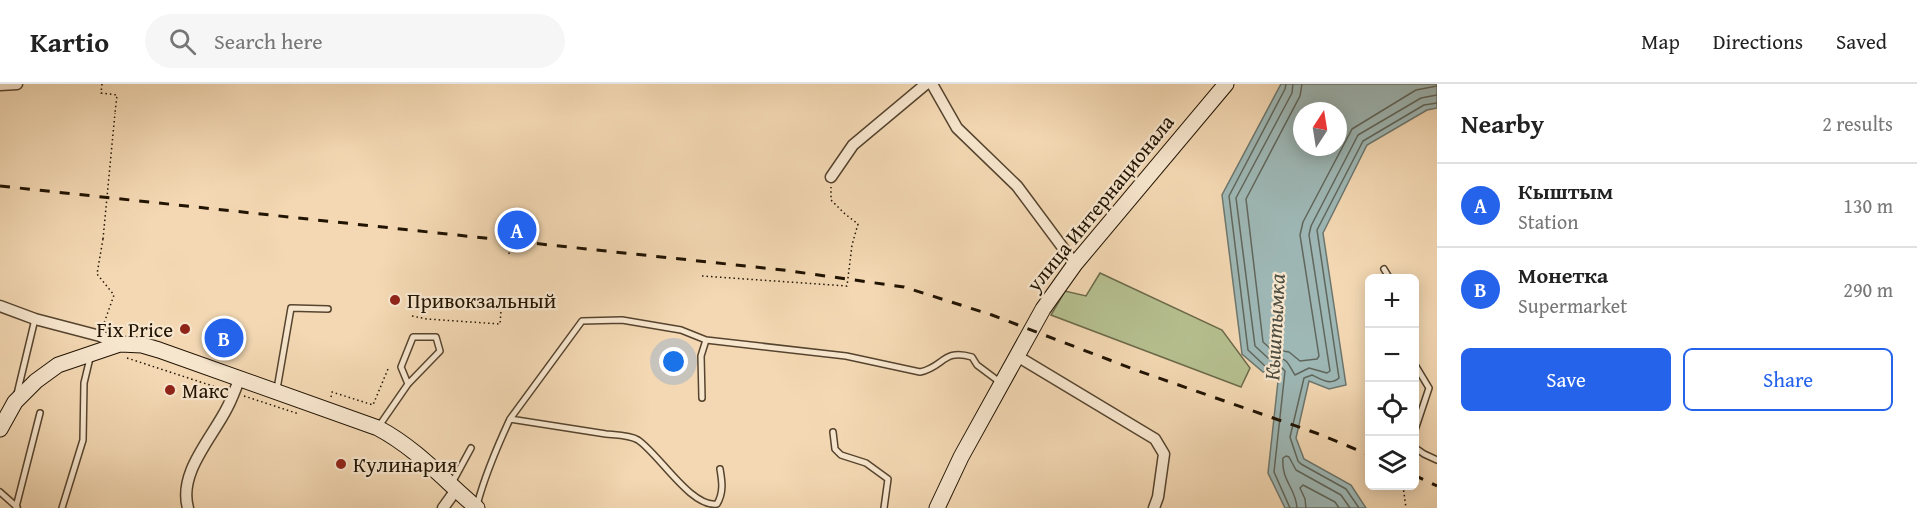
<!DOCTYPE html>
<html lang="en">
<head>
<meta charset="utf-8">
<style>
  :root { --surface:#fff; --page:#f6f6f6; --text:#222; --muted:#767676; --line:#e0e0e0; --accent:#2563eb }
  body { margin:0; font-family:"Gentium Book Plus",serif; background:var(--page); color:var(--text) }
  .controls { position:absolute; right:18px; bottom:18px; display:grid; overflow:hidden; border-radius:9px; box-shadow:0 3px 15px #0003 }
  .controls button { width:54px; height:54px; display:grid; place-items:center; padding:0; border:0; border-bottom:2px solid var(--line); background:var(--surface); color:var(--text); font:30px sans-serif }
  .compass { position:absolute; left:1293px; top:18px; width:54px; height:54px; border-radius:50%; background:var(--surface); box-shadow:0 3px 15px #0003; rotate:12deg }
  .you { position:absolute; left:674px; top:278px; width:21px; height:21px; margin:-15px; border:4px solid #fff; border-radius:50%; background:#1a73e8; box-shadow:0 0 0 9px #1a73e833 }
  .badge { display:grid; place-items:center; width:39px; height:39px; border-radius:50%; background:var(--accent); color:#fff; font-size:20px; font-weight:700 }
  .pin { position:absolute; translate:-50% -50%; border:3px solid #fff; box-shadow:0 2px 6px #0006 }
  .list { margin:0; padding:0; list-style:none }
  h2 { display:flex; justify-content:space-between; align-items:center; height:78px; margin:0; padding:0 24px; font-size:26px }
  h2 small { font-size:20px; font-weight:400; color:var(--muted) }
  .list li { display:grid; grid-template-columns:39px 1fr auto; gap:18px; align-items:center; box-sizing:border-box; height:84px; padding:0 24px; border-top:2px solid var(--line) }
  .list b { display:block; font-size:22px; white-space:nowrap }
  .list p { margin:0; font-size:20px; white-space:nowrap; color:var(--muted) }
  .list em { font-size:20px; font-style:normal; color:var(--muted) }
  .actions { display:flex; gap:12px; padding:18px 24px }
  .actions a { flex:1; padding:14px 0; border:2px solid var(--accent); border-radius:9px; text-align:center; font-size:21px; color:var(--accent) }
  .actions .main { background:var(--accent); color:#fff }
  .icon { flex:none; width:33px; height:33px; fill:none; stroke:currentColor; stroke-width:2; stroke-linecap:round; stroke-linejoin:round }
  .map { position:relative; flex:none; width:1437px; height:424px; overflow:hidden }
  header { display:flex; align-items:center; gap:36px; box-sizing:border-box; height:84px; padding:0 30px; background:var(--surface); border-bottom:2px solid var(--line) }
  header strong { font-size:28px }
  nav { display:flex; gap:33px; margin-inline-start:auto; font-size:21px }
  .search { width:420px; height:54px; background:var(--page); display:flex; align-items:center; gap:15px; box-sizing:border-box; padding:0 21px; border-radius:33px; color:var(--muted); font-size:22px }
  main { display:flex }
  aside { flex:1; background:var(--surface) }
  .map>svg:first-child { display:block }
  .green { fill:#b6c090; stroke:#6c6a49; stroke-width:1.5 }
  .water { fill:#9eb8b6; stroke:#6c766e; stroke-width:1.5; fill-rule:evenodd }
  .lines { fill:none; stroke-linecap:round; stroke-linejoin:round }
  .shore { stroke:#60665c; stroke-width:1.5 }
  .lane-casing { stroke:#56442e; stroke-width:8 }
  .street-casing { stroke:#56442e; stroke-width:13 }
  .secondary-casing { stroke:#211302; stroke-width:17 }
  .path { stroke:#211302; stroke-width:1.5; stroke-dasharray:1.5 3; stroke-linecap:butt }
  .lane { stroke:#f7e6ce; stroke-width:5 }
  .street { stroke:#f7e6ce; stroke-width:10 }
  .secondary { stroke:#f7e6ce; stroke-width:15 }
  .rail { stroke:#211302; stroke-width:3; stroke-dasharray:10 10; stroke-linecap:butt }
  .path-bridge { stroke:#211302; stroke-width:1.5; stroke-dasharray:1.5 3; stroke-linecap:butt }
  .poi-dot { fill:#8f2418; stroke:#f7e6ce; stroke-width:2 }
  .labels { text-anchor:middle; dominant-baseline:central; stroke-width:4.5; stroke-linejoin:round; paint-order:stroke }
  .street-label { font-size:21px; fill:#211302; stroke:#f7e6ce }
  .poi-label { font-size:21px; fill:#211302; stroke:#f7e6ce; text-anchor:start }
  .water-label { font-size:22px; font-style:italic; fill:#4d4d41; stroke:#f7e6ce }
</style>
</head>
<body>
<header>
<strong>Kartio</strong>
<div class="search"><svg class="icon" aria-label="search" viewBox="0 0 24 24"><circle cx="10" cy="10" r="6"/><path d="M15 15l6 6"/></svg>Search here</div>
<nav><a>Map</a><a>Directions</a><a>Saved</a></nav>
</header>
<main>
<div class="map">
<svg width="1437" height="424" viewBox="0 0 1437 424">
  <rect width="100%" height="100%" fill="#f3d8b3"/>
  <filter id="stains"><feTurbulence type="fractalNoise" baseFrequency=".00333" numOctaves="4"/><feColorMatrix values="0 0 0 0 .2 0 0 0 0 .09 0 0 0 0 .02 0 0 0 .5 -.17"/></filter>
  <radialGradient id="worn" r=".72"><stop offset=".6" stop-color="#630" stop-opacity="0"/><stop offset="1" stop-color="#630" stop-opacity=".3"/></radialGradient>
  <path class="green" d="M1100 189 1222 246 1250 284 1241 303 1051 231 1065 207 1086 212Z"/>
  <path class="water" d="M1281 0H1437V24L1427 26 1367 61 1323 149 1346 301 1329 305 1309 297 1296 354 1304 375 1351 401 1366 424H1285L1268 389 1279 288H1263L1242 270 1222 111ZM1302 27H1338V63H1302Z"/>
  <g class="lines">
    <path class="shore" d="M1286 0 1285 5 1229 112 1248 266 1265 282H1280L1285 287 1274 388 1290 424
      M1293 0 1292 9 1236 114 1255 262 1268 274C1290 274 1285 276 1295 291L1309 284 1327 289 1330 287 1309 151 1311 142 1358 51 1421 14 1437 11
      M1302 0 1300 12 1246 115 1263 258 1271 265 1289 268 1300 277 1317 275 1319 272 1300 151 1303 138 1352 45 1416 6 1437 2
      M1297 424C1296 404 1281 397 1283 374L1286 372 1289 373 1296 386 1341 411 1350 424
      M1306 424 1305 415 1300 404 1303 401 1335 418 1339 424
      M1359 424 1346 405 1301 380 1298 377 1290 353 1304 294 1312 291C1321 295 1330 302 1339 294L1317 146 1363 57 1424 21 1437 19"/>
    <defs>
      <path id="lane" d="M1384 185 1390 195
        M1414 279 1429 304 1414 349
        M277 305 291 224 328 225
        M17 310 35 235
        M702 314 701 272 706 256
        M510 335 582 237 622 236 681 246 706 256 846 272 920 288C944 283 943 264 972 273L977 281 1001 299
        M379 342 408 300 440 267 436 253H413L401 283 408 300
        M833 348 835 365 841 371 866 379 888 395 884 424
        M1414 363 1424 370 1437 376
        M452 399 471 364
        M0 408 17 423
        M477 421C485 391 497 363 510 335 542 340 574 345 606 350 616 351 630 351 638 356 659 370 691 424 717 420 724 408 722 397 720 385
        M16 423 40 329
        M62 424 83 356 84 299 90 274"/>
      <path id="street" d="M932 0 957 44 1017 102 1075 180
        M0 1 17 0
        M831 93 853 61 926 0
        M0 222 35 235 100 252 120 260
        M1017 272 1155 355 1164 370 1158 413 1154 424
        M188 424C178 389 212 354 227 324 232 315 236 304 240 293
        M443 424 456 406"/>
      <path id="secondary" d="M0 345 15 318 36 297 58 281 120 260 142 261 159 266 378 344C416 364 444 396 477 424
        M937 424 961 373 1043 225 1075 180 1226 0"/>
    </defs>
    <use href="#lane" class="lane-casing"/>
    <use href="#street" class="street-casing"/>
    <use href="#secondary" class="secondary-casing"/>
    <path class="path" d="M102 0 101 9 117 11 115 29
      M103 155 97 190 114 211 103 242
      M509 170 510 161
      M702 192 847 202 852 161 858 140 845 130 831 116V103
      M412 232 427 235 500 240 501 227
      M127 274 225 306
      M244 312 299 330
      M331 313 332 308 373 321 388 285
      M1403 402 1406 424"/>
    <use href="#lane" class="lane"/>
    <use href="#street" class="street"/>
    <use href="#secondary" class="secondary"/>
    <path class="rail" d="M0 102 783 186 904 203 992 231 1133 285 1316 349 1370 371
      M1414 391 1437 402"/>
    <path class="path-bridge" d="M103 155 115 29"/>
  </g>
  <g class="poi-dot">
    <circle cx="395" cy="216" r="6"/>
    <circle cx="185" cy="245" r="6"/>
    <circle cx="170" cy="306" r="6"/>
    <circle cx="341" cy="380" r="6"/>
  </g>
  <g class="labels">
    <g class="street-label">
      <text transform="translate(1100 119) rotate(-51)">улица Интернационала</text>
    </g>
    <g class="poi-label">
      <text x="407" y="216">Привокзальный</text>
      <text x="173" y="245" text-anchor="end">Fix Price</text>
      <text x="182" y="306">Макс</text>
      <text x="353" y="380">Кулинария</text>
    </g>
    <g class="water-label">
      <text transform="translate(1274 243) rotate(-87)">Кыштымка</text>
    </g>
  </g>
  <rect width="100%" height="100%" filter="url(#stains)"/>
  <rect width="100%" height="100%" fill="url(#worn)"/>
</svg>
<div class="controls">
<button>+</button>
<button>−</button>
<button><svg class="icon" aria-label="locate" viewBox="0 0 24 24"><circle cx="12" cy="12" r="6"/><path d="M12 2v4M12 18v4M2 12h4M18 12h4"/></svg></button>
<button><svg class="icon" aria-label="layers" viewBox="0 0 24 24"><path d="M12 4l9 5-9 5-9-5zM3 14l9 5 9-5"/></svg></button>
</div>
<svg class="compass" viewBox="-18 -18 36 36"><path d="M0-13l5 13h-10z" fill="#e53935"/><path d="M0 13l5-13h-10z" fill="#767676"/></svg>
<div class="you"></div>
<div class="pin badge" style="left:517px;top:146px">A</div>
<div class="pin badge" style="left:224px;top:254px">B</div>
</div>
<aside>
<h2>Nearby<small>2 results</small></h2>
<ul class="list">
<li><span class="badge">A</span><div><b>Кыштым</b><p>Station</p></div><em>130 m</em></li>
<li><span class="badge">B</span><div><b>Монетка</b><p>Supermarket</p></div><em>290 m</em></li>
</ul>
<div class="actions"><a class="main">Save</a><a>Share</a></div>
</aside>
</main>
</body>
</html>
